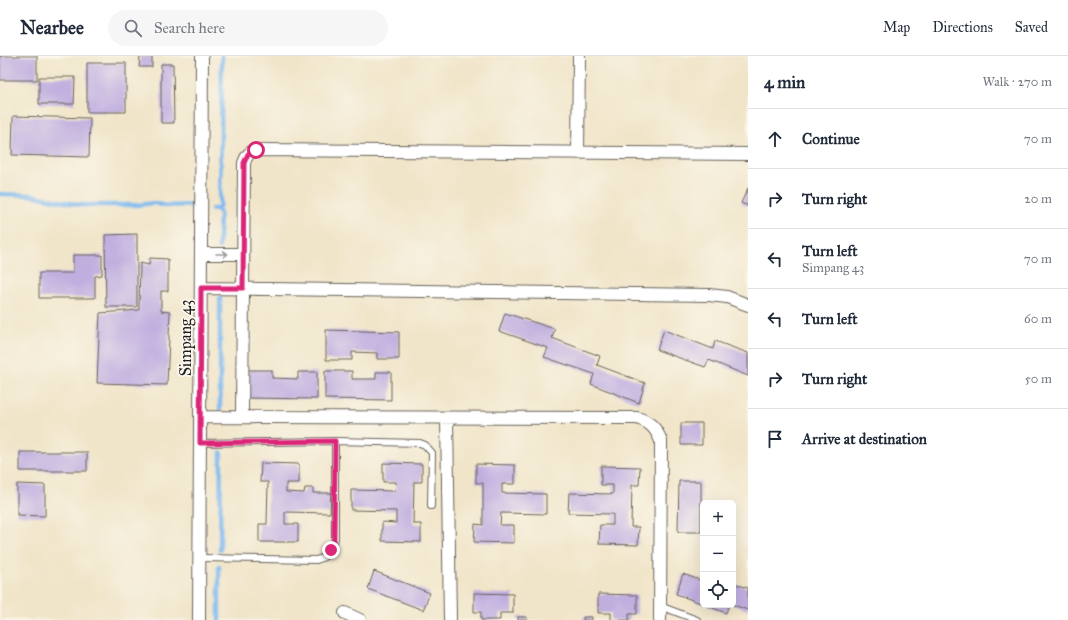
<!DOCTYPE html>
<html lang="en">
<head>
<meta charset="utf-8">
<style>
  :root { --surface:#fff; --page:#f6f6f7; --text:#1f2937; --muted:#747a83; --line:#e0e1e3 }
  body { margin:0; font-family:"IM FELL Great Primer",serif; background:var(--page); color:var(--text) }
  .controls { position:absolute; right:12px; bottom:12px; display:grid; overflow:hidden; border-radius:6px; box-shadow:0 4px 16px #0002 }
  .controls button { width:36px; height:36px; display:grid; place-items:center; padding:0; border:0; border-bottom:1px solid var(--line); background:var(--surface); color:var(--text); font:20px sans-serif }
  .stop { position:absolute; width:12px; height:12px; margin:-9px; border:3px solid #db2777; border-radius:50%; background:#fff }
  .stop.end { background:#db2777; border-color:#fff; box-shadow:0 1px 4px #0008 }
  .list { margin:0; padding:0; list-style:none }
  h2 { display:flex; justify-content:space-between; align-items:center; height:52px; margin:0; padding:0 16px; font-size:17px }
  h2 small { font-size:13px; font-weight:400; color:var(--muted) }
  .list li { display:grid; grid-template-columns:26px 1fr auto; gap:12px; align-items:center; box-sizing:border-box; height:60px; padding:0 16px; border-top:1px solid var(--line) }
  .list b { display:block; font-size:15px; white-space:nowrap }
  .list p { margin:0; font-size:13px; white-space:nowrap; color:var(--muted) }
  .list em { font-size:13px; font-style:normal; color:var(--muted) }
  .icon { flex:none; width:22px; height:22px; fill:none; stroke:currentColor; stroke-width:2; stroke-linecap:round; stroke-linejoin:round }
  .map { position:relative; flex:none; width:748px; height:564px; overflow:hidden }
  header { display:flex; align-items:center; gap:24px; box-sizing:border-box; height:56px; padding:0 20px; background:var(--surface); border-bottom:1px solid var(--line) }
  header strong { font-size:19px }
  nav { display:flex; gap:22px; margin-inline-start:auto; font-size:14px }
  .search { width:280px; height:36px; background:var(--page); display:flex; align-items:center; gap:10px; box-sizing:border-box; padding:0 14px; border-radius:22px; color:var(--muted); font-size:15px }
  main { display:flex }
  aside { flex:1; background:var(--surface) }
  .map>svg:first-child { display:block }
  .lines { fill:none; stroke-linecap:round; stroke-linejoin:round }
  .stream { stroke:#7ab7ed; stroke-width:4.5 }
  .building { fill:#c0aedf }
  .service-casing { stroke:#676259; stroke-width:8 }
  .minor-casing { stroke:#676259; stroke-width:14 }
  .service { stroke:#fff; stroke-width:6 }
  .minor { stroke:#fff; stroke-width:12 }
  .oneway { stroke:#999 }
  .route { stroke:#db2777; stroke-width:5 }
  .labels { text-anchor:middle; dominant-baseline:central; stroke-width:3.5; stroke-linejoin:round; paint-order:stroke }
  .street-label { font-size:16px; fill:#1c1c1c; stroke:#fbf7ec }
</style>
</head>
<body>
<header>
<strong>Nearbee</strong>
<div class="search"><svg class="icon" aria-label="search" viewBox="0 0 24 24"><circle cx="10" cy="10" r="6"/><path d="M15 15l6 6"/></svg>Search here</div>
<nav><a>Map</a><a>Directions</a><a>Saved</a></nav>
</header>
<main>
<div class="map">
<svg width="748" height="564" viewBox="0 0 748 564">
  <rect width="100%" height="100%" fill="#fbf7ec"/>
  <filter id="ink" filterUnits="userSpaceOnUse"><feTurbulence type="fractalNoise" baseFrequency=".025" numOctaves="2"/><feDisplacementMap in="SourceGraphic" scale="8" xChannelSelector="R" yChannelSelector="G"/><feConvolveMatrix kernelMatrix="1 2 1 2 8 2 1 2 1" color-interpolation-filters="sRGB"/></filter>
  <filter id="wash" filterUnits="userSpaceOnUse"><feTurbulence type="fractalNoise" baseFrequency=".012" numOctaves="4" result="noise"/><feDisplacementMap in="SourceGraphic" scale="16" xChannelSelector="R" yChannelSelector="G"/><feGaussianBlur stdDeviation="0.9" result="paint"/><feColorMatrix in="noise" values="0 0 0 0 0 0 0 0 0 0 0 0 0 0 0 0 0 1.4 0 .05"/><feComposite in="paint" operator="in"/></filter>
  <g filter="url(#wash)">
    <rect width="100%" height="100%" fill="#f1e5c9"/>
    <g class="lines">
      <path class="stream" d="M0 138 29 139 81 149H136L155 147 165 150 193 149
        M212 153H217L220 149 222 0
        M217 153 220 157 219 191
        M220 242V353
        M220 494 221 396
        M219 564V511"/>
    </g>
    <g id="blocks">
      <path class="building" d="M0 0H37V24H0Z
        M140 1H152V11H139Z
        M87 7H126V56H87Z
        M161 8H173L174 67H161Z
        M39 21H75L74 48H39Z
        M13 60 90 62 89 101 12 99Z
        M748 132V150L741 147Z
        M137 178V251H106L105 179Z
        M73 199H102V219L95 220V242H39V217H73Z
        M150 202 168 203V235H161V255L170 256 167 329 97 327 100 257 139 254 140 207 149 209Z
        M505 257 555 273 552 282 600 300 597 309 645 327 639 347 591 328 594 318 544 301 548 292 499 275Z
        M326 274 399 276V303H377V297L352 296V304H326Z
        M664 274 713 293 715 285 748 297V320L709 304 705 311 657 294Z
        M248 314H272V322L298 323V316H317V343L247 342Z
        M325 315H352V323H376V316H391V344L325 343Z
        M681 367H702V389H681Z
        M20 396H87V415H20Z
        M261 407 299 408V427H286V436L304 437 305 432H313V437H331L330 457 285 456V468H298V486H259V468H267L268 426H260Z
        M383 407 422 408V426H414L413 468H421V486L382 485V466L396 467V455L351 454V434L395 435 396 426H383Z
        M476 408 515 409V428H502V437L546 438V458L501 457 500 469H514V487L474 486 475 468 483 469V427H476Z
        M601 410 640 411 639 429H632L631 471H639L638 489 599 488 600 469H613V458L568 457 569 437 613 438V429H601Z
        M679 425H701V476H678Z
        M17 428 45 429V460L17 459Z
        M374 515 430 537 423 554 368 533Z
        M683 518 703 525V548L676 538Z
        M736 528 748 532V554L733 549V536Z
        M474 537 513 538V557H500V564H481V556H474Z
        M598 538 637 539V558H629V564H611V557H598Z
        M705 549H729L726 557Z
        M518 561H527V564H518Z
        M583 561H592V564H583Z"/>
    </g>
  </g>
  <g filter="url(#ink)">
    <use href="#blocks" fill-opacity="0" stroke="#676259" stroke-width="1"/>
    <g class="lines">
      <defs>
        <path id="service" d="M200 387 335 385 420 387 425 389 432 397 431 450
          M200 502 316 504C328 501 333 494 335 482V385
          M660 550 697 564"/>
        <path id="minor" d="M578 97 579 0
          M201 198H243
          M201 232 709 239 727 241 748 249
          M200 361 637 362C650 366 656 372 661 385L660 564
          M242 361 244 107C246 100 249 96 256 94L748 98
          M447 362 450 564
          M345 557 360 564
          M199 564 202 0"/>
      </defs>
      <use href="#service" class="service-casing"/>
      <use href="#minor" class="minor-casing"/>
      <use href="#service" class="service"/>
      <use href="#minor" class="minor"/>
    </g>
    <defs><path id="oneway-shaft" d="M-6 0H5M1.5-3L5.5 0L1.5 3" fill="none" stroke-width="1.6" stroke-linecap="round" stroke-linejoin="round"/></defs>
    <use class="oneway" href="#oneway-shaft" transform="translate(222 198)"/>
  </g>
  <g class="lines" filter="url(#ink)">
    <path class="route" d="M256 94 248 98 244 107 243 232H201L200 387 335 385 334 482V488L331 494"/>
  </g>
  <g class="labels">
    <g class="street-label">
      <text transform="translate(185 282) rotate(-90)">Simpang 43</text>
    </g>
  </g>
</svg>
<div class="controls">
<button>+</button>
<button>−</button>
<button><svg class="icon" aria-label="locate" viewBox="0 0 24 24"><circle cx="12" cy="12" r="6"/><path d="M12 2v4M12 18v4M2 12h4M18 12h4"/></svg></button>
</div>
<div class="stop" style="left:256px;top:94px"></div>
<div class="stop end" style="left:331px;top:494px"></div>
</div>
<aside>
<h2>4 min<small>Walk · 270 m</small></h2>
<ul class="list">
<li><svg class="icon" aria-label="ahead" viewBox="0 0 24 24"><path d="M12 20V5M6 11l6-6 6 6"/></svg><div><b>Continue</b></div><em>70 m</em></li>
<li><svg class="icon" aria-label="right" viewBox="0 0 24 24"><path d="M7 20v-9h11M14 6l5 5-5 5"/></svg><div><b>Turn right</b></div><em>20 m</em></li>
<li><svg class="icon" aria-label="left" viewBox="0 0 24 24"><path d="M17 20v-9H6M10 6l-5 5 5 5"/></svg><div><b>Turn left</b><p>Simpang 43</p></div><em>70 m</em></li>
<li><svg class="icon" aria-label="left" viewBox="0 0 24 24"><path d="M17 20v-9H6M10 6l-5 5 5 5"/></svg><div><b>Turn left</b></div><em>60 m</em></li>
<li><svg class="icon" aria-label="right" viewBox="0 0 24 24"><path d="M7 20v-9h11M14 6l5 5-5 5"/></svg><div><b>Turn right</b></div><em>50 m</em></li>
<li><svg class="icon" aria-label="arrive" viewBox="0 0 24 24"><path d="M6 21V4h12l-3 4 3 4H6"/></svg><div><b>Arrive at destination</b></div></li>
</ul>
</aside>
</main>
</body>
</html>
